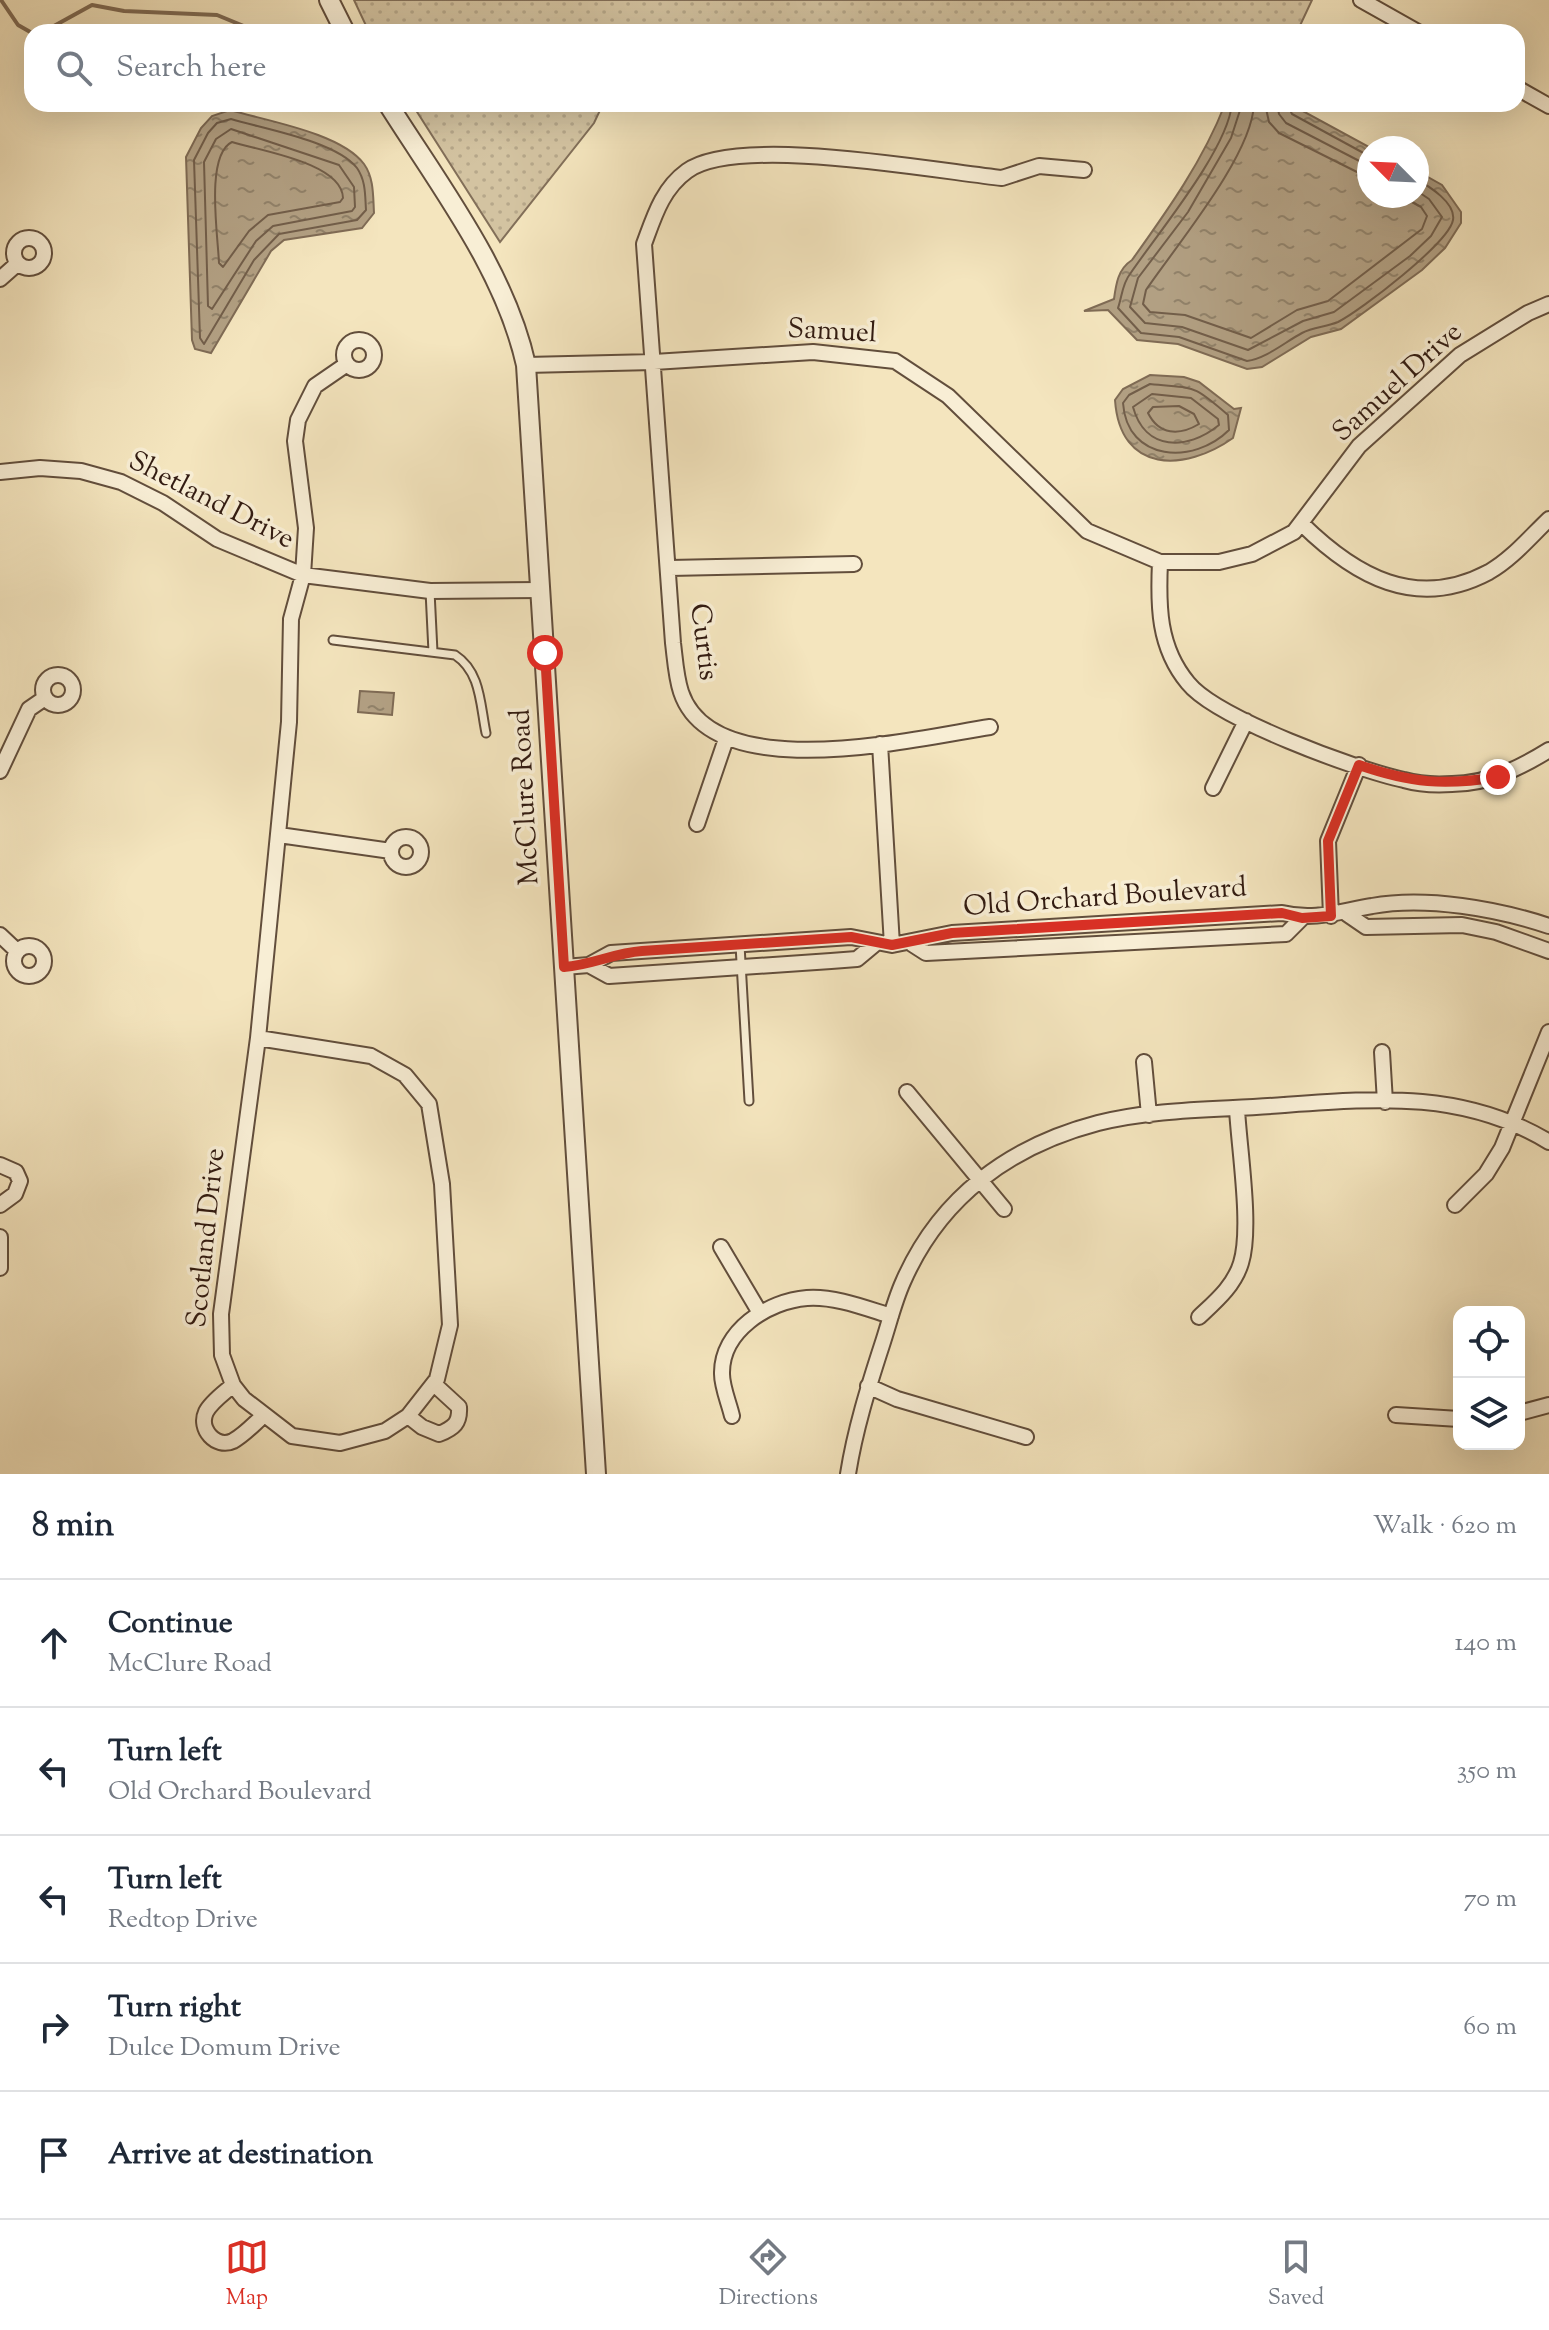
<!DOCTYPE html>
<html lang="en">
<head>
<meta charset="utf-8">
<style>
  :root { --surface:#fff; --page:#f6f6f7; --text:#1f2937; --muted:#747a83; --line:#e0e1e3; --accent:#d93025 }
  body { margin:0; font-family:"Sorts Mill Goudy",serif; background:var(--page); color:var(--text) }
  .controls { position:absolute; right:24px; bottom:24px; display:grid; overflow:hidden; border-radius:16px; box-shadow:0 8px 32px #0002 }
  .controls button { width:72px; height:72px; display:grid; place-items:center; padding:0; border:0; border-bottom:2px solid var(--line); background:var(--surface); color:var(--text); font:40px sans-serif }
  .compass { position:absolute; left:1357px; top:136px; width:72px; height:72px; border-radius:50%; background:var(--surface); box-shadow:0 8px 32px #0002; rotate:294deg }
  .stop { position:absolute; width:24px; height:24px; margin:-18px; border:6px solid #d93025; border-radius:50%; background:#fff }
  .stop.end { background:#d93025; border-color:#fff; box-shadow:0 2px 8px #0008 }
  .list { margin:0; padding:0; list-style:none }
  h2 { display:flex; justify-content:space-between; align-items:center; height:104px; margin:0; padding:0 32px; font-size:34px }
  h2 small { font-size:26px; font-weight:400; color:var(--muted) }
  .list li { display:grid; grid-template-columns:52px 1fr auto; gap:24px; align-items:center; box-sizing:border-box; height:128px; padding:0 32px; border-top:2px solid var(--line) }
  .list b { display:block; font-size:30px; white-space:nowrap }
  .list p { margin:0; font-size:26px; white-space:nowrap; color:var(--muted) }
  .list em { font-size:26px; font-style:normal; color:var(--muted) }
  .icon { flex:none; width:44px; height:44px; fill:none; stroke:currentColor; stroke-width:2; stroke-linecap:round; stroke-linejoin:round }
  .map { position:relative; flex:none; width:1549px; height:1474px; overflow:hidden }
  .search { position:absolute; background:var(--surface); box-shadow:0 8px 32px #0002; left:24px; right:24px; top:24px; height:88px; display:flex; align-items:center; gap:20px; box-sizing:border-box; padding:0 28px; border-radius:24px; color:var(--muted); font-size:30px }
  .sheet { height:744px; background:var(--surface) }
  nav { display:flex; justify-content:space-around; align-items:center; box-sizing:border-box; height:112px; border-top:2px solid var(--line); background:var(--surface); font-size:22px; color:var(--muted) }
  nav a { display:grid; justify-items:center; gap:4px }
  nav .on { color:var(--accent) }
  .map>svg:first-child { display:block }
  .grass { fill:url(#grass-dots); stroke:#826f59; stroke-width:2 }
  .water { fill:url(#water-ripples); stroke:#7f6b55; stroke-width:2 }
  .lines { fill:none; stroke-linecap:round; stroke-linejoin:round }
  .shore { stroke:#725e4a; stroke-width:2 }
  .stream { stroke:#7f6b55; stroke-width:4 }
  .service-casing { stroke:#624e3c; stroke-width:11 }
  .minor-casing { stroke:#624e3c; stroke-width:18 }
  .tertiary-casing { stroke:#624e3c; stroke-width:22 }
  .service { stroke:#f8eed5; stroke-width:7 }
  .minor { stroke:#f8eed5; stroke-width:14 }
  .tertiary { stroke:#f8eed5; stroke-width:18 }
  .route { stroke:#d93025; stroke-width:10 }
  .labels { text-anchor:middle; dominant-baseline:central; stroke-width:7; stroke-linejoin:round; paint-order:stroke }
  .street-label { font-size:28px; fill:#321b11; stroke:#f8eed5 }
</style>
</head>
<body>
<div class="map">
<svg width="1549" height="1474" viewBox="0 0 1549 1474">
  <defs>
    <pattern id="grass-dots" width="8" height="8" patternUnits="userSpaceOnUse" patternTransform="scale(2)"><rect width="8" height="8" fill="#d3c3a1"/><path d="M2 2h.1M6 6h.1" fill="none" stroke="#b6a78a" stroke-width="1.8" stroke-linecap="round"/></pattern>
    <pattern id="water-ripples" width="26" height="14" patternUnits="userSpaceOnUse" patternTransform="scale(2)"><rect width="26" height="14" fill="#b2a083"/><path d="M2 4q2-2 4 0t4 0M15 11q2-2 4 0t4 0" fill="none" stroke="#91826a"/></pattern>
  </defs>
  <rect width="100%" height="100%" fill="#f4e5be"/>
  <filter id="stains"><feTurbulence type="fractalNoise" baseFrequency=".0025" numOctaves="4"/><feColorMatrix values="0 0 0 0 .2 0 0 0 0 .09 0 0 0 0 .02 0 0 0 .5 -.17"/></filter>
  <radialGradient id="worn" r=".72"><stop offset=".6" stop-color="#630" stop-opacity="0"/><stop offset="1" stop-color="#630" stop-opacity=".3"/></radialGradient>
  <path class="grass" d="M354 0H1312L1297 32H369Z
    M412 104H603L594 123 500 242Z"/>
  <path class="water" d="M1225 104H1290L1371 148 1369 196H1417V171L1442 185 1461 212V223L1445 248 1422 270 1341 329 1311 337 1262 367 1247 369 1178 344 1137 340 1108 310 1084 311 1114 299C1116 284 1118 269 1132 260 1167 211 1203 161 1225 104Z
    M230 110C267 121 341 133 364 164 374 178 373 196 374 213L362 228 284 240 271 251 211 353 195 349 192 340 186 157 201 128 212 116Z
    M1150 375 1184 377 1199 382 1234 409 1241 408 1233 438C1185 472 1120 474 1115 400L1123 389Z
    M360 691 394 693 392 715 358 712Z"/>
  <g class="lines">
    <path class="shore" d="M1232 104C1227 151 1157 234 1130 274 1122 284 1122 297 1118 308L1141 333 1179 337 1247 361C1267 358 1285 342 1302 333 1313 327 1326 327 1338 322 1360 311 1449 243 1453 220 1456 203 1429 186 1417 180
      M1242 104 1231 138 1188 212 1138 278 1130 307 1145 323 1182 327 1248 350 1303 321 1334 312 1410 256 1431 236 1442 217 1429 199 1417 191
      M1254 104C1252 156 1175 247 1146 290L1143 304 1150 312 1185 315 1251 338 1297 310 1328 301 1422 229 1427 216 1421 207 1401 196
      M1265 104 1269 122 1279 133 1369 178
      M1277 104 1279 114 1286 123 1369 166
      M1287 104 1292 114 1369 156
      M231 119C264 129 336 141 357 168 366 181 365 196 366 210L357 220 279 234 254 260 204 344 200 338 194 160 208 133 217 123Z
      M231 129 339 165 354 187 355 207 352 211 273 226 256 241 212 309 208 306 204 162 216 139Z
      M232 142C261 151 342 163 343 198L340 202 268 215 249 231 223 267 219 263C218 236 205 155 232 142Z
      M1150 384C1196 389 1191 383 1228 415L1229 430C1194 465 1127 462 1123 403L1129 395Z
      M1152 394 1191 398 1218 419 1219 425C1187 451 1145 451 1133 407Z
      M1179 406 1194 414 1199 424C1179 436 1159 435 1148 413L1153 407Z"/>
    <path class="stream" d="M1 0 18 25 32 33
      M43 32 92 5 124 11 217 15 258 32
      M298 32 301 30"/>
    <defs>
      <path id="service" d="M430 591 433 652
        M333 640 455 655C481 672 480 704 486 733
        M740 945 749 1101"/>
      <path id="minor" d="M1361 0 1418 32
        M1517 88 1549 106
        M14 253a15 15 0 1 1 30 0a15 15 0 1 1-30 0Z
        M0 279 17 264
        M344 355a15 15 0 1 1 30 0a15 15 0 1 1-30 0Z
        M526 365 654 362 813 352 895 361 948 396 1087 531 1160 562H1219L1252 554 1294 532 1359 446 1460 355 1528 313 1549 304
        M0 472 40 468 81 471 121 482 163 503 217 539 303 575 430 591 542 590
        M1302 524C1355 576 1416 611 1489 572 1512 559 1530 537 1549 519
        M1160 562C1158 605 1158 647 1188 683 1216 718 1357 770 1404 780 1418 784 1437 785 1452 784 1488 784 1520 768 1549 750
        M670 568 854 564
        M43 690a15 15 0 1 1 30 0a15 15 0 1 1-30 0Z
        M990 727C917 738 713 788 681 692 676 677 675 659 673 643L644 244C654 217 662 189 687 171 737 134 936 171 1002 178L1039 166 1084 170
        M880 744 892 945
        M0 771 29 709 45 698
        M1213 788 1246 721
        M697 824 726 739
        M279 835 391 851
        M391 852a15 15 0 1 1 30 0a15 15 0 1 1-30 0Z
        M1347 914 1366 927 1462 925 1496 932 1549 951
        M1331 916 1328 841 1359 765
        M0 935 17 951
        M912 944 926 953 1286 934 1302 918
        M14 961a15 15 0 1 1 30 0a15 15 0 1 1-30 0Z
        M589 965 609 976 831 961 857 959 875 944
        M564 967 589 965 611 953 851 937 892 945 952 933 1282 913C1315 921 1340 911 1372 906 1426 896 1498 909 1549 926
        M258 1038 371 1056 405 1075 429 1104 442 1184 450 1325 437 1379 408 1416 385 1431 340 1443 292 1436 244 1399 233 1385 222 1355 221 1314Z
        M258 1038 289 722 291 619 303 575 306 528 295 441 298 420 315 386 347 364
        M1382 1052 1385 1102
        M1144 1062 1149 1115
        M907 1092 1004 1209
        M0 1165 16 1172 20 1181 15 1194 0 1205
        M1455 1205 1486 1174 1502 1148 1549 1032
        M0 1237V1268
        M721 1247 760 1313
        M1199 1317C1216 1301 1234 1286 1241 1263 1252 1228 1239 1148 1237 1109
        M233 1385C224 1393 211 1402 206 1412 198 1429 216 1449 233 1441 244 1435 254 1424 263 1416
        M868 1386 897 1399 1026 1437
        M1519 1413 1549 1405
        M1396 1415 1459 1419
        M408 1416 422 1427 439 1434C454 1428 460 1423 459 1407L434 1384
        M732 1416C729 1403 722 1387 722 1374 721 1331 768 1301 807 1298 835 1296 865 1308 891 1316
        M848 1474C855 1430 868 1388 882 1345 889 1324 894 1302 903 1282 940 1197 1010 1146 1098 1123 1157 1108 1224 1110 1284 1105 1379 1098 1465 1091 1549 1142"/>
      <path id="tertiary" d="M329 0 345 32
        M388 104C439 185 505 270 526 365L596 1474"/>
    </defs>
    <use href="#service" class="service-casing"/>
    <use href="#minor" class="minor-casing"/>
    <use href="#tertiary" class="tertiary-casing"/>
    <use href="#service" class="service"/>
    <use href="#minor" class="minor"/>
    <use href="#tertiary" class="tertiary"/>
  </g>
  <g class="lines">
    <path class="route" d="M545 653 564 967C592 965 614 953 642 951L851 937 892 945 952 933 1282 913 1302 918 1331 916 1328 841 1359 765C1411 783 1444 786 1498 777"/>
  </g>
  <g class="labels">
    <g class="street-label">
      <text transform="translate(832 332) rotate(3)">Samuel</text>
      <text transform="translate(1398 383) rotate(-42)">Samuel Drive</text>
      <text transform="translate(211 501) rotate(27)">Shetland Drive</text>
      <text transform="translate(703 642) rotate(83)">Curtis</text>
      <text transform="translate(526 797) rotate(-93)">McClure Road</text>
      <text transform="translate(1105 898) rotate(-4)">Old Orchard Boulevard</text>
      <text transform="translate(207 1238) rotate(-84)">Scotland Drive</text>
    </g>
  </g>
  <rect width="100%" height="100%" filter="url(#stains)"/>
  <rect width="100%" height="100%" fill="url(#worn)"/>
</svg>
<div class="controls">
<button><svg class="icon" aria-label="locate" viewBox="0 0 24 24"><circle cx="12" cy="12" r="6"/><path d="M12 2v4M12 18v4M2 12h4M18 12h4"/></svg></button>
<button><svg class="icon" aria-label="layers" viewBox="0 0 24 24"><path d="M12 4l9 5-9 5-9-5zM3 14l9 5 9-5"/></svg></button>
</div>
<svg class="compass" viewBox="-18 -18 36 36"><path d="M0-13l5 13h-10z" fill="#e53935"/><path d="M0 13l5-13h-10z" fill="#747a83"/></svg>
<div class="stop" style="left:545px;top:653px"></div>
<div class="stop end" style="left:1498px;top:777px"></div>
<div class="search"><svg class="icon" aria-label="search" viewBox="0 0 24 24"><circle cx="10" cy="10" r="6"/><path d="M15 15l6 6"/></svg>Search here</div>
</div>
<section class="sheet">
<h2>8 min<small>Walk · 620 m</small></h2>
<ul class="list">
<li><svg class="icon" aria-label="ahead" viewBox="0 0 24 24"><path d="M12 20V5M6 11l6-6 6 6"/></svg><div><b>Continue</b><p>McClure Road</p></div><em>140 m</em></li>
<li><svg class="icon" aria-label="left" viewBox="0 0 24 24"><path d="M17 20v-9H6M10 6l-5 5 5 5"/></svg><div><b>Turn left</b><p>Old Orchard Boulevard</p></div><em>350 m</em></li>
<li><svg class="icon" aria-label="left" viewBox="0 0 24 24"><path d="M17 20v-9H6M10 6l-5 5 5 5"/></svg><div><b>Turn left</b><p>Redtop Drive</p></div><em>70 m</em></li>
<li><svg class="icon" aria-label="right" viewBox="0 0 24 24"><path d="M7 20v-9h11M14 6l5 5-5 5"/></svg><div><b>Turn right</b><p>Dulce Domum Drive</p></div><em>60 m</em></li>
<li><svg class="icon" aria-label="arrive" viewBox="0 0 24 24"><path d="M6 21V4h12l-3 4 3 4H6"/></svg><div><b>Arrive at destination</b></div></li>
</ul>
</section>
<nav>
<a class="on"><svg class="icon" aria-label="map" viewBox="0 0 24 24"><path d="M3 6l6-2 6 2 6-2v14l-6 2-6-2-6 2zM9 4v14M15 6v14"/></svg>Map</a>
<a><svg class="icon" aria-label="directions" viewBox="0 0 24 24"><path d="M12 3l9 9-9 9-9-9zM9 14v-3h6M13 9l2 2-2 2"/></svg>Directions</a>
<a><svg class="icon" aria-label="saved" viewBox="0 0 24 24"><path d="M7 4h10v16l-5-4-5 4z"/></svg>Saved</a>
</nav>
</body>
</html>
